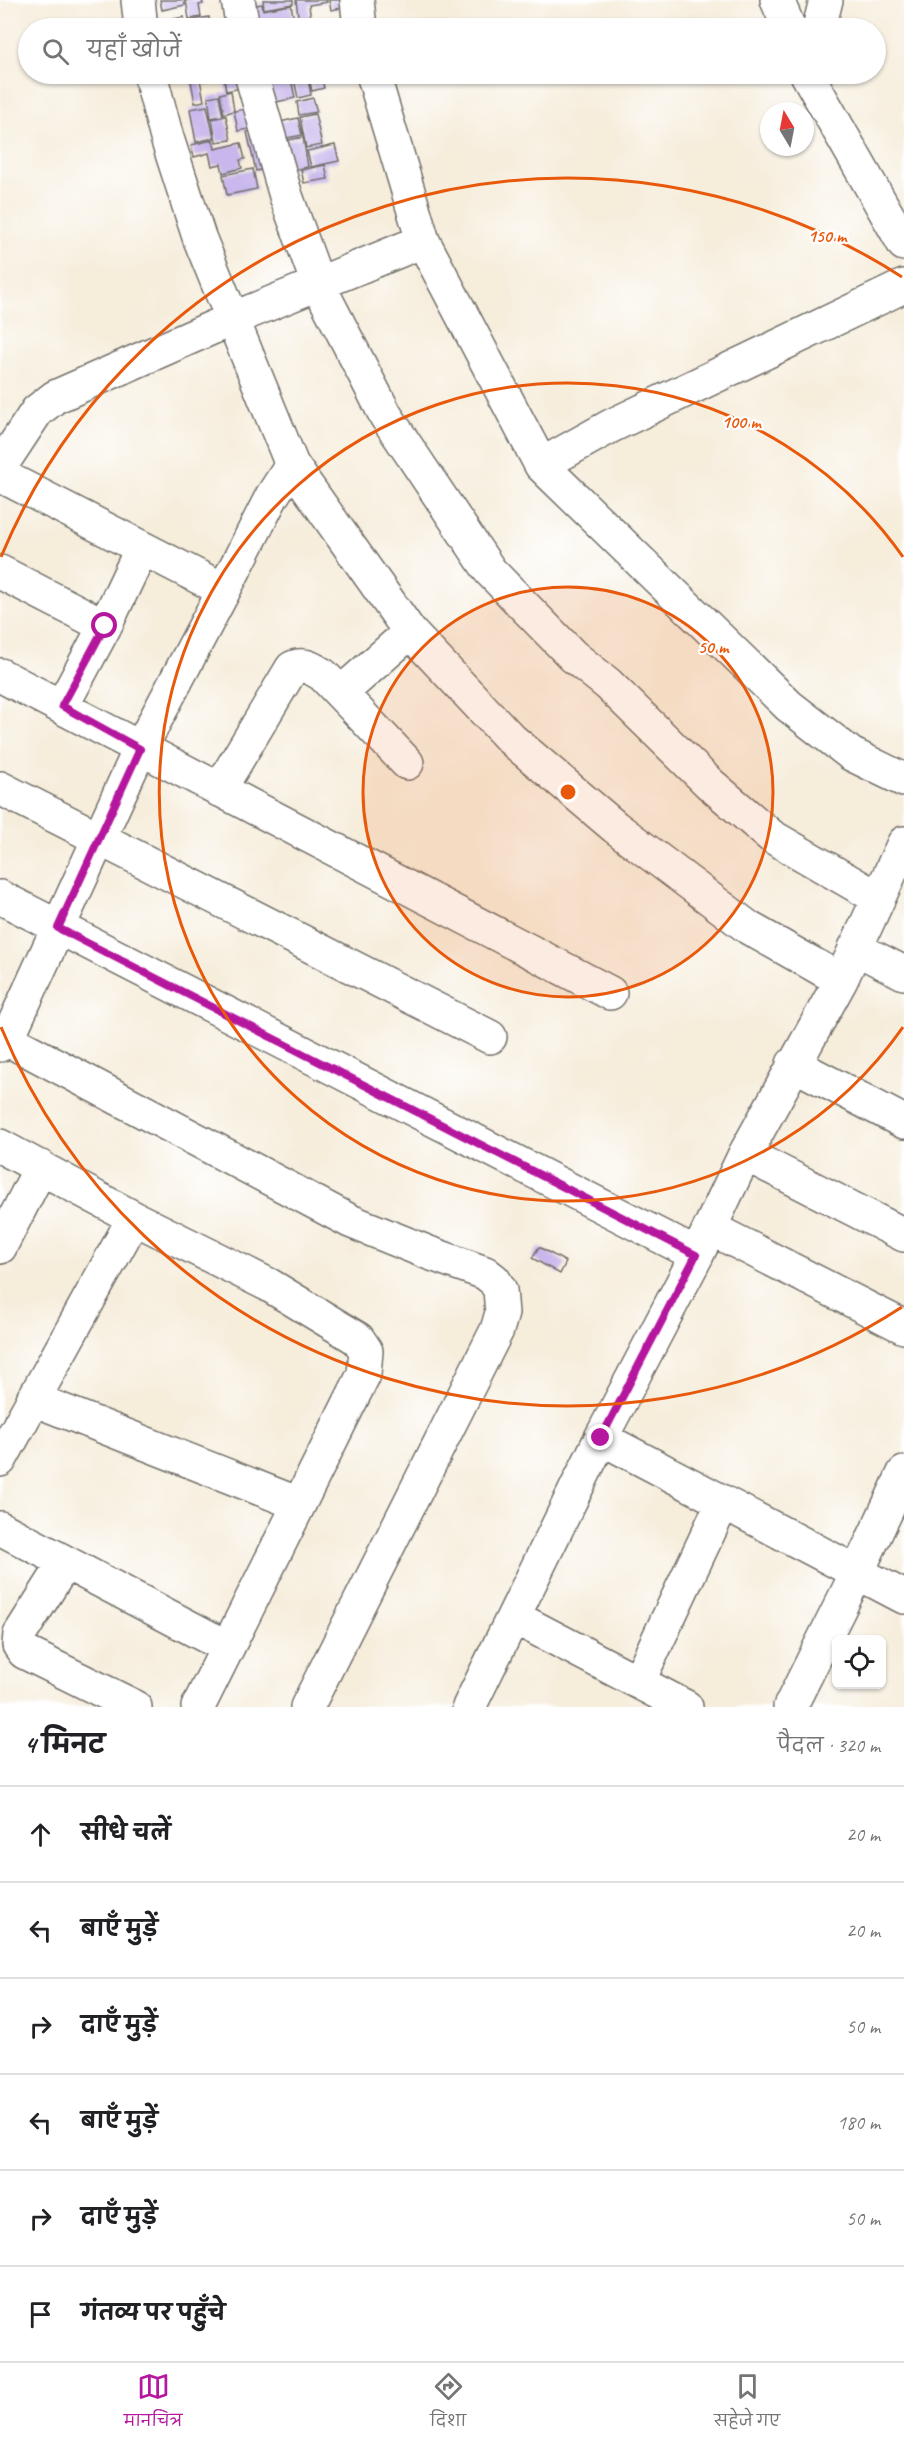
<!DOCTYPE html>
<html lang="hi">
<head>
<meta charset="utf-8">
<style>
  :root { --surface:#fff; --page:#f6f6f6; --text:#202124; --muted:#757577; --line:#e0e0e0; --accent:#b5179e }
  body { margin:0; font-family:Caveat,"Playpen Sans Deva",sans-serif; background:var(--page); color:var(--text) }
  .controls { position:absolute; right:18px; bottom:18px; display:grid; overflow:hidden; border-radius:9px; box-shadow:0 2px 4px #0004 }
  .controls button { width:54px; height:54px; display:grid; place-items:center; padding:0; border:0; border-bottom:2px solid var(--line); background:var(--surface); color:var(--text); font:30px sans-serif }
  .compass { position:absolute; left:760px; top:102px; width:54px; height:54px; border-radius:50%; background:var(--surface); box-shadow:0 2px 4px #0004; rotate:350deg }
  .stop { position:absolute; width:18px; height:18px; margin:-14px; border:4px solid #b5179e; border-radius:50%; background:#fff }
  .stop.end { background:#b5179e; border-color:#fff; box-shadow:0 2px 6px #0008 }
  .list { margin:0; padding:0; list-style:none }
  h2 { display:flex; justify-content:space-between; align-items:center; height:78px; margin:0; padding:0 24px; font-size:26px }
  h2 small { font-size:20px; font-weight:400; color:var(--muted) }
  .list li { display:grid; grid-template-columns:39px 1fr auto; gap:18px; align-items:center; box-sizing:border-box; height:96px; padding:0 24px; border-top:2px solid var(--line) }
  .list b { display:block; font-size:22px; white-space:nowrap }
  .list em { font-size:20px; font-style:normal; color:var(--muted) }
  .icon { flex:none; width:33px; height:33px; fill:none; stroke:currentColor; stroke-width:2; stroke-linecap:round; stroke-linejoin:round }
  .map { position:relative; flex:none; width:904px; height:1707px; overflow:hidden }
  .search { position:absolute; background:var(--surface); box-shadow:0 2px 4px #0004; left:18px; right:18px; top:18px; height:66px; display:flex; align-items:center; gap:15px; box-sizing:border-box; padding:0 21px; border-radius:33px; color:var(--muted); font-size:22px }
  .sheet { height:654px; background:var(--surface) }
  nav { display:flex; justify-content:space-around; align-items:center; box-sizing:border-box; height:84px; border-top:2px solid var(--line); background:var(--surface); font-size:16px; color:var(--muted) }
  nav a { display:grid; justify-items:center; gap:3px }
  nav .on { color:var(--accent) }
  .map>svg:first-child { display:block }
  .building { fill:#c8b6ec }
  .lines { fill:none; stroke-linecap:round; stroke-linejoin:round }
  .minor-casing { stroke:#726f69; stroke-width:36 }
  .minor { stroke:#fff; stroke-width:33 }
  .route { stroke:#b5179e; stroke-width:8 }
  .ring { fill:none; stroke:#e8590c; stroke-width:3 }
  .centre { fill:#e8590c; stroke:#fff; stroke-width:3 }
  .ring-label { font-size:18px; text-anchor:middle; font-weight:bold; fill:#e8590c; stroke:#fff; stroke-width:4.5; stroke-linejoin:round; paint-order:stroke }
</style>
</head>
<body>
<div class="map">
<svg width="904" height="1707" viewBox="0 0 904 1707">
  <rect width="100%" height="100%" fill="#fff"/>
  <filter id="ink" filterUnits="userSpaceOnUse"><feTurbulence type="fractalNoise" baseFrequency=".0167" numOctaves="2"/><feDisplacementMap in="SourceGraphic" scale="12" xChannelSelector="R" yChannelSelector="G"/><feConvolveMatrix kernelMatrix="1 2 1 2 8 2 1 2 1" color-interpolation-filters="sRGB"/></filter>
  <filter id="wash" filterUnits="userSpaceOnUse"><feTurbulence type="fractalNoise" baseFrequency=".008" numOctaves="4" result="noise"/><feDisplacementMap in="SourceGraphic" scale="24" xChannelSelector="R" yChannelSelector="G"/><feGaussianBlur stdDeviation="1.35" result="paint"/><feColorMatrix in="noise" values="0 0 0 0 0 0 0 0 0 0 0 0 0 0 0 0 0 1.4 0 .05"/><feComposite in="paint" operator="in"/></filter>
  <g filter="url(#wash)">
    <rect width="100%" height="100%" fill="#f6eddb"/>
    <g id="blocks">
      <path class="building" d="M160 0H184L185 5 162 10Z
        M186 0H202L203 4 199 5 201 17 189 19Z
        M263 0H293V4L264 9Z
        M296 0H327V2L309 5 311 21 299 23Z
        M329 0H341L342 8 331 10Z
        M262 4 263 10 291 5 294 20 281 22 280 19 246 26 243 7Z
        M184 17 186 28H161L159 22Z
        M209 17 210 25 190 28 188 21Z
        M278 22 279 28H251V26Z
        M203 74H241V75L204 81Z
        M261 74H290L295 98 267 104Z
        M293 74H307L311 95 298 98Z
        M308 74H321L324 88 312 91Z
        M245 75 247 87 226 91 224 79Z
        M200 79 204 101 195 103 191 81Z
        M231 91 234 111 224 114 220 94Z
        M219 95 223 116 211 118 208 97Z
        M313 98 317 112 299 115 297 102Z
        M207 106 214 138 196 142 190 109Z
        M256 107 260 127 238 131 234 111Z
        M315 114 322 145 306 148 300 117Z
        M226 116 231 140 216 142 212 119Z
        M298 118 302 135 278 140 275 123Z
        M265 128 273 167 256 171 247 132Z
        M303 137 308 167 293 170 280 142Z
        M213 140 215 149 241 143 245 159 240 160 242 168 223 173 221 164 212 166 209 153 194 157 191 145Z
        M335 145 339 161 311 167 307 151Z
        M325 165 328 179 304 183 301 170Z
        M253 169 257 189 227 195 223 175Z
        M539 1247 566 1262 560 1274 532 1258Z"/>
    </g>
  </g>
  <g filter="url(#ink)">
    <use href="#blocks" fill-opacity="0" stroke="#726f69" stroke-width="1.5"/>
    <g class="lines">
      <defs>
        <path id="minor" d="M138 0 141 28
          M238 0 243 28
          M357 0 360 28
          M777 0 789 28
          M819 28 826 0
          M150 74 167 138 199 237 292 465 410 632 511 739 615 827 749 928 841 980
          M251 74 286 196 318 284 386 416 490 571 573 656 608 684 709 783 771 836 878 898
          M373 74 423 241 541 465 789 706 851 754 904 780
          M807 74 904 244
          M541 465 611 426 904 286
          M0 467 37 411 55 397 232 319 423 241
          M0 475 224 590 272 496 292 465
          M0 572 105 626 142 548
          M0 675 610 993
          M341 693 410 632
          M62 706 105 626
          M0 788 490 1037
          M219 790 292 668C304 662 313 669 323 675L407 763
          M0 897 697 1255
          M855 948 904 973
          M0 1038 16 1044 350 1221 429 1253 485 1273 494 1280 500 1290 502 1313 497 1330 307 1707
          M0 1045 15 1022 140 749 224 590
          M793 1064 904 1122
          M0 1146 134 1218 269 1285 358 1339 366 1351 364 1374 198 1707
          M745 1154 904 1235
          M710 1228 904 1327
          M0 1247 41 1167
          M33 1399 299 1504
          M601 1438 904 1597
          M0 1460 134 1218
          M0 1528 227 1647
          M65 1563 20 1634 19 1645 24 1652 135 1707
          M514 1617 686 1707
          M638 1682 723 1502
          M469 1707 601 1438 697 1255 745 1154 841 980 904 843
          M790 1707 857 1573 904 1473"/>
      </defs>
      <use href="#minor" class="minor-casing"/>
      <use href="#minor" class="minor"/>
    </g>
  </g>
  <g class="lines" filter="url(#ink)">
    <path class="route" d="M105 626 62 706 140 749 58 928 696 1255 601 1438"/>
  </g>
  <circle cx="568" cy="792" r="205" fill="#e8590c" fill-opacity=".12"/>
  <g class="ring">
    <circle cx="568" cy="792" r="205"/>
    <path d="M903 1027A409 409 0 1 1 903 557"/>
    <path d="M902 1307A614 614 0 0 1 1 1027M1 557A614 614 0 0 1 902 277"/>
  </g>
  <circle cx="568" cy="792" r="9" class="centre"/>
  <g class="ring-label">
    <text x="827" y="242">150 m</text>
    <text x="741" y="428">100 m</text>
    <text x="713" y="653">50 m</text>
  </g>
</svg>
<div class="controls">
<button><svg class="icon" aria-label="locate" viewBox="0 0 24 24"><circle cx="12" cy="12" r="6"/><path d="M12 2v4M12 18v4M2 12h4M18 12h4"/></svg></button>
</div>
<svg class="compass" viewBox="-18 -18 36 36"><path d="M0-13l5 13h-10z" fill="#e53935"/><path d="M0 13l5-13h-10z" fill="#757577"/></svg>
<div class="stop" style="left:105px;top:626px"></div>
<div class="stop end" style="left:601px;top:1438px"></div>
<div class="search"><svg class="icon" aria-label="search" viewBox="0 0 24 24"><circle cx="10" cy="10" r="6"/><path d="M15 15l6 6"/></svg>यहाँ खोजें</div>
</div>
<section class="sheet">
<h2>4 मिनट<small>पैदल · 320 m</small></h2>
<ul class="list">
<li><svg class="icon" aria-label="ahead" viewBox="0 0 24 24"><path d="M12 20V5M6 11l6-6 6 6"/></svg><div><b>सीधे चलें</b></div><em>20 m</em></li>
<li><svg class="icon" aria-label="left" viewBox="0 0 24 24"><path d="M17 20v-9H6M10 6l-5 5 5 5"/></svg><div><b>बाएँ मुड़ें</b></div><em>20 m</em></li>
<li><svg class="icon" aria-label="right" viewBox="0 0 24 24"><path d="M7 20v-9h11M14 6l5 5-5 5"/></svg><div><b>दाएँ मुड़ें</b></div><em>50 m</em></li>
<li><svg class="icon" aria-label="left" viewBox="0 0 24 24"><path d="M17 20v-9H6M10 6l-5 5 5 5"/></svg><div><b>बाएँ मुड़ें</b></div><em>180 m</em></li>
<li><svg class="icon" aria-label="right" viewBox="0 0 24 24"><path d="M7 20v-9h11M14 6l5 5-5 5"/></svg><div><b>दाएँ मुड़ें</b></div><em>50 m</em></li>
<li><svg class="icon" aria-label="arrive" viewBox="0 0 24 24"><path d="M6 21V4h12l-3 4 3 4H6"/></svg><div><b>गंतव्य पर पहुँचे</b></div></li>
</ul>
</section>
<nav>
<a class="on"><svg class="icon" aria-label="map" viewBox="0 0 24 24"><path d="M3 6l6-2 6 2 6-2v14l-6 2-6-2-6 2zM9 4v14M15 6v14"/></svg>मानचित्र</a>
<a><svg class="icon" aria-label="directions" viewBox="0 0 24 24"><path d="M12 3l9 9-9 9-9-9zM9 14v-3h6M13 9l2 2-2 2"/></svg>दिशा</a>
<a><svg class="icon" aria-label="saved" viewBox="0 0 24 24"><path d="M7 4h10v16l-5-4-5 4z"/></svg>सहेजे गए</a>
</nav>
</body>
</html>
